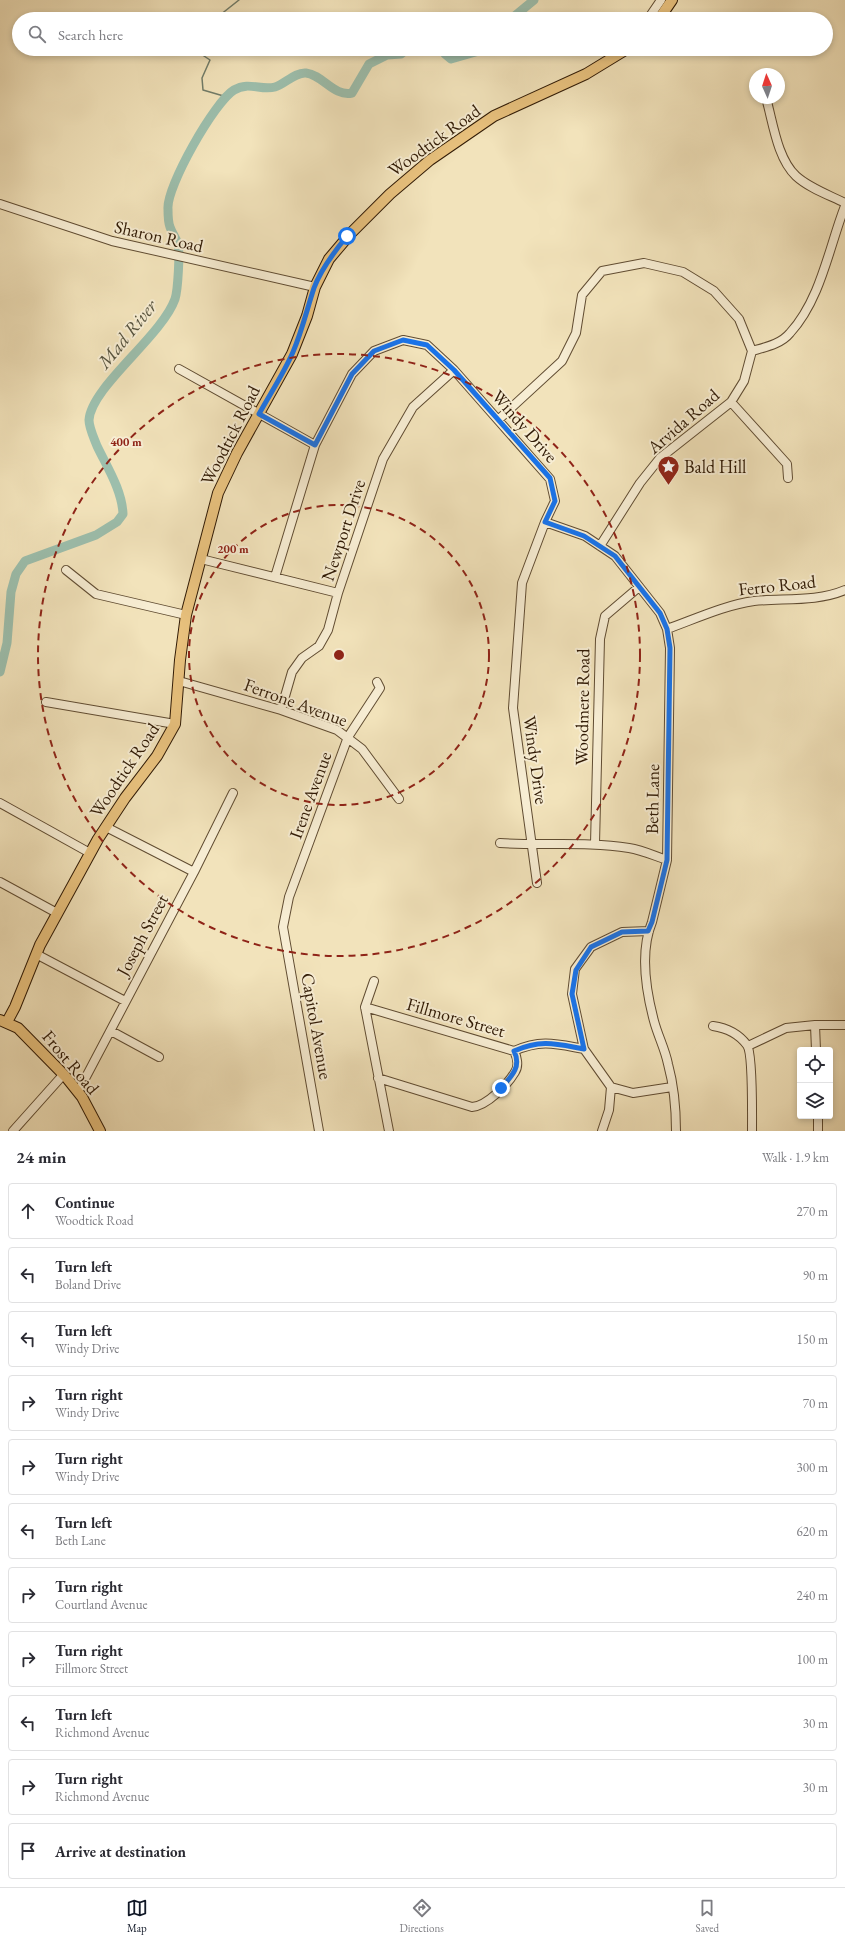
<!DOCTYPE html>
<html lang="en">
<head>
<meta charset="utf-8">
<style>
  :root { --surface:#fff; --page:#f7f7f7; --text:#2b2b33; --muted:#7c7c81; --line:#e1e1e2; --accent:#111827 }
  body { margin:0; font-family:"EB Garamond",serif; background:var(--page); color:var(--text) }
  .controls { position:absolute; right:12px; bottom:12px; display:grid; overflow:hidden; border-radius:4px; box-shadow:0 2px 6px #0003 }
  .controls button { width:36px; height:36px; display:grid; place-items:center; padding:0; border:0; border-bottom:1px solid var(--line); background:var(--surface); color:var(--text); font:20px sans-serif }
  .compass { position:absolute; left:749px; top:68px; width:36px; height:36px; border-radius:50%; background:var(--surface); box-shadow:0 2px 6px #0003; rotate:357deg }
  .stop { position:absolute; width:12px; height:12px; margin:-9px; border:3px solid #1a73e8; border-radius:50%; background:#fff }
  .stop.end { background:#1a73e8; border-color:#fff; box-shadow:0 1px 4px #0008 }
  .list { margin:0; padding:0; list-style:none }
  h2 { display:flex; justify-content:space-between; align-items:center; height:52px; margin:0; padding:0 16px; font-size:17px }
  h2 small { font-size:13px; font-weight:400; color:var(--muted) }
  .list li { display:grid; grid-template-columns:26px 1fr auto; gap:12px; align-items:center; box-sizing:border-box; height:56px; margin:0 8px 8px; padding:0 8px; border:1px solid var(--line); border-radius:4px }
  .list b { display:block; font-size:15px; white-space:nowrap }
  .list p { margin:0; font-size:13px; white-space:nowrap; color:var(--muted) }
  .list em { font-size:13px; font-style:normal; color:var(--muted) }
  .icon { flex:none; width:22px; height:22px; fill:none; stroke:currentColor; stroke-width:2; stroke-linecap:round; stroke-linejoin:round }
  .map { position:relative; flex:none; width:845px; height:1131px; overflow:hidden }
  .search { position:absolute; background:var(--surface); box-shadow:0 2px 6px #0003; left:12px; right:12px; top:12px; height:44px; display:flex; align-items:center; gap:10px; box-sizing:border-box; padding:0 14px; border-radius:22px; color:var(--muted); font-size:15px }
  .sheet { height:756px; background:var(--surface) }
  nav { display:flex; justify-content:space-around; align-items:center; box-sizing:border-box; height:56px; border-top:1px solid var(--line); background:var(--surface); font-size:11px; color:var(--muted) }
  nav a { display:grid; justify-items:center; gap:2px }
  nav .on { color:var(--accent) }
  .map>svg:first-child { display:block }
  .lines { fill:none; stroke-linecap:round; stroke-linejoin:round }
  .stream { stroke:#717c69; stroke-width:1.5 }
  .river { stroke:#9cbeac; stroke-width:9 }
  .minor-casing { stroke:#604c32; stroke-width:10 }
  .major-casing { stroke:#301a05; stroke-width:12 }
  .minor { stroke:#f7edd3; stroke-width:8 }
  .major { stroke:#e9c27e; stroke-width:10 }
  .route { stroke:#1a73e8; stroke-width:5 }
  .ring { fill:none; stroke:#8f2418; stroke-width:2; stroke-dasharray:7 5 }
  .labels { text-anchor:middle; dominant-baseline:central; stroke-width:4; stroke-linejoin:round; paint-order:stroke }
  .street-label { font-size:18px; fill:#301a05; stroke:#f7edd3 }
  .poi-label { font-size:18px; fill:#301a05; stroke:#f7edd3; text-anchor:start }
  .water-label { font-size:19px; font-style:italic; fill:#56533f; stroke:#f7edd3 }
  .centre { fill:#8f2418; stroke:#f7edd3; stroke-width:2 }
  .ring-label { font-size:12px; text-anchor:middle; font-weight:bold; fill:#8f2418; stroke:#f7edd3; stroke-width:4; stroke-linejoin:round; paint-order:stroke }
</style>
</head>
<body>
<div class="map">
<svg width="845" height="1131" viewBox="0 0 845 1131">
  <rect width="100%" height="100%" fill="#f2e3bb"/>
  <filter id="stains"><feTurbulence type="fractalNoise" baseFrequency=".005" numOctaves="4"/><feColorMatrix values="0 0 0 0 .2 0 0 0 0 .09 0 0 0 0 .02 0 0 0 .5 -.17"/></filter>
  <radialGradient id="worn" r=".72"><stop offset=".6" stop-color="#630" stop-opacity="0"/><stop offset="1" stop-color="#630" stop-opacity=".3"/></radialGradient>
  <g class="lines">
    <path class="stream" d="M215 19 239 0
      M198 49V52L210 60 202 78 203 90 227 97"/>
    <path class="river" d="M511 19 534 0
      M443 49 445 54 451 59 486 49
      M0 672 7 643 11 592 16 574 25 561 96 535 117 522 123 514C122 490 107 467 97 446 94 438 89 428 89 420 91 387 162 336 175 299 178 290 180 252 178 244 176 238 172 233 170 227 168 222 168 215 168 209 166 187 215 101 234 90 249 81 261 91 275 87 285 84 295 72 306 73 323 75 334 97 352 93L369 64 387 55 401 54 407 49"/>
    <defs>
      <path id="minor" d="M648 19 661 0
        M766 98C773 122 777 158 796 176 809 188 829 195 845 203
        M0 204 112 241 315 287
        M752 351C766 347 781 344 790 333 821 299 829 247 845 206
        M179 369 315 445
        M731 402 787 464 788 478
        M498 420 562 361 576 333 582 295 602 271 644 263 683 272 714 291 739 319 752 351 744 381 731 402 660 458 640 483 600 546
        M545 522 585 536 615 556 660 613 667 629 670 648 667 860 652 922C640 951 646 991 654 1021 658 1036 665 1049 668 1064 674 1086 676 1109 676 1131
        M201 559 338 593
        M66 570 96 594 186 615
        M275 577 315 445 352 374 374 351 403 340 427 345 454 370 550 479 555 501 545 522 522 583 513 708 537 883
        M667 629C695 619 725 605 754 601 784 598 817 602 845 590
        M179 681 281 710 337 730 362 749 399 799
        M46 702 175 724
        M281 710 292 672 302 658 319 646 328 630 338 593 383 459 413 407 454 370
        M0 803 90 853
        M106 827 194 872
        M500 843C543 846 586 841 629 848 642 850 655 856 667 860
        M595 844 600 639 605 616 639 587
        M0 882 57 913
        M36 954 125 1001
        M374 981 365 1007 389 1131
        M365 1007 514 1051C542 1039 556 1044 584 1049
        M815 1025 816 1050
        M713 1026C727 1028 738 1033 747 1045 753 1053 752 1117 752 1131
        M111 1031 159 1057
        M748 1046 786 1028 815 1025H845
        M378 1078 472 1107C487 1106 508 1084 515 1072 519 1066 517 1057 514 1051
        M611 1087 633 1093 672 1087
        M78 1092 194 872 233 793
        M818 1116V1131
        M13 1131 63 1075
        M319 1131 283 927 289 897 348 737 380 688 377 682
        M602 1131 609 1110 611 1087 584 1049 572 994 575 969 591 947 622 932 649 931"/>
      <path id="major" d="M659 19 672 0
        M0 1020 18 1028 66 1077 82 1097 100 1131
        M7 1022 15 1007 40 945 98 839 125 798 157 756 175 724 180 660 186 615 218 493 237 453 292 354 307 316 315 287 329 259 351 233 390 194 430 160 494 116 586 74 627 49"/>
    </defs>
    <use href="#minor" class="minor-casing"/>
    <use href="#major" class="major-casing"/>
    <use href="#minor" class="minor"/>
    <use href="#major" class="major"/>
  </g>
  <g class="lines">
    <path class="route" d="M347 236C334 252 321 269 314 288 307 309 302 331 293 352 284 373 270 394 259 414L315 445 352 374 374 351 403 340 427 345 454 370 550 478 555 501 545 522 584 536 615 556 660 613 667 629 670 648 667 860 652 922 648 931 622 932 591 947 576 970 572 994 584 1049C556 1044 542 1039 514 1051 522 1067 511 1077 501 1088"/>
  </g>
  <g class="ring">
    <circle cx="339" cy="655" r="150"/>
    <circle cx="339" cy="655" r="301"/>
  </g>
  <defs>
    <symbol id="sight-pin" viewBox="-11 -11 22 30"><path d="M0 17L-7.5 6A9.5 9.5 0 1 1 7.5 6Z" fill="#8f2418" stroke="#f7edd3"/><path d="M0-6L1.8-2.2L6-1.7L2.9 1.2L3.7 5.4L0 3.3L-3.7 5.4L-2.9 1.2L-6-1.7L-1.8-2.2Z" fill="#fff"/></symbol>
  </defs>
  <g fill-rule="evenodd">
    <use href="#sight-pin" x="656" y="454" width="25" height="34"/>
  </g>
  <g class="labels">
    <g class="street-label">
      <text transform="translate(434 140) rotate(-36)">Woodtick Road</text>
      <text transform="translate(159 236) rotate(13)">Sharon Road</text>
      <text transform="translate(683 421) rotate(-41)">Arvida Road</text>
      <text transform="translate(525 426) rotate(49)">Windy Drive</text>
      <text transform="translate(230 435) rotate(-63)">Woodtick Road</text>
      <text transform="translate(343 530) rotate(-72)">Newport Drive</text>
      <text transform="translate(777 585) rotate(-6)">Ferro Road</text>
      <text transform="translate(296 702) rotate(20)">Ferrone Avenue</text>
      <text transform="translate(582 707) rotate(-89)">Woodmere Road</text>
      <text transform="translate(536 760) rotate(82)">Windy Drive</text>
      <text transform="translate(124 770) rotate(-56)">Woodtick Road</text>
      <text transform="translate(310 795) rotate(-70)">Irene Avenue</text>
      <text transform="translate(652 799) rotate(-89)">Beth Lane</text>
      <text transform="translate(142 935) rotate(-62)">Joseph Street</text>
      <text transform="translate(456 1017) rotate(16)">Fillmore Street</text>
      <text transform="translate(317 1026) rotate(80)">Capitol Avenue</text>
      <text transform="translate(71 1062) rotate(50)">Frost Road</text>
    </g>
    <g class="poi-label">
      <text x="684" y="466">Bald Hill</text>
    </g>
    <g class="water-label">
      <text transform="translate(127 334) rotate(-51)">Mad River</text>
    </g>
  </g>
  <circle cx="339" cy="655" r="6" class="centre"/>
  <g class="ring-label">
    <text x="126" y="446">400 m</text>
    <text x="233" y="553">200 m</text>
  </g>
  <rect width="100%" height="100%" filter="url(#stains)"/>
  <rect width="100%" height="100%" fill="url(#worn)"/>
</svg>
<div class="controls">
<button><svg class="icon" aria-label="locate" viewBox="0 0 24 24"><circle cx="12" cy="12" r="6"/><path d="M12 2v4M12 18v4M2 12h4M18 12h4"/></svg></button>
<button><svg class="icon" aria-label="layers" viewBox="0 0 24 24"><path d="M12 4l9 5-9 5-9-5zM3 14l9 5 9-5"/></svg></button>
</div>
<svg class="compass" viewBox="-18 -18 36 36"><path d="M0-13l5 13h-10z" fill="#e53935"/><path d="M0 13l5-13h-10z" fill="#7c7c81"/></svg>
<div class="stop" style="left:347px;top:236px"></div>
<div class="stop end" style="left:501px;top:1088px"></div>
<div class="search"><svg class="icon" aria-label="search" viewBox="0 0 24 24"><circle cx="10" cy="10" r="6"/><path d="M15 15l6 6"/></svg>Search here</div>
</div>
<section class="sheet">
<h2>24 min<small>Walk · 1.9 km</small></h2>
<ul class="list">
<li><svg class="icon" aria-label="ahead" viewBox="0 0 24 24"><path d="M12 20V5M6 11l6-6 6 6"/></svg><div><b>Continue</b><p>Woodtick Road</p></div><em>270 m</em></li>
<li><svg class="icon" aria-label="left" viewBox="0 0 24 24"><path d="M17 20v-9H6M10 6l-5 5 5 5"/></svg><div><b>Turn left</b><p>Boland Drive</p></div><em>90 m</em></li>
<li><svg class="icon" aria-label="left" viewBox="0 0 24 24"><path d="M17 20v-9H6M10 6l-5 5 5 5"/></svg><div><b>Turn left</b><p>Windy Drive</p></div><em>150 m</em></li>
<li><svg class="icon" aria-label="right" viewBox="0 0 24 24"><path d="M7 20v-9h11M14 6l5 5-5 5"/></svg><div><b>Turn right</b><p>Windy Drive</p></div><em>70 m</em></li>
<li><svg class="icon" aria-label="right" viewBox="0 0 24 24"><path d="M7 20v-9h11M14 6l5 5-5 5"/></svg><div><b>Turn right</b><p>Windy Drive</p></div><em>300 m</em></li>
<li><svg class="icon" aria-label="left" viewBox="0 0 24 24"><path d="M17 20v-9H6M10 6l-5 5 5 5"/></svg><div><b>Turn left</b><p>Beth Lane</p></div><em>620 m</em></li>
<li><svg class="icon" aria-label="right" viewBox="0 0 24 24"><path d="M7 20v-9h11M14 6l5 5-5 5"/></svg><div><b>Turn right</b><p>Courtland Avenue</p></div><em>240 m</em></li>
<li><svg class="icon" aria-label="right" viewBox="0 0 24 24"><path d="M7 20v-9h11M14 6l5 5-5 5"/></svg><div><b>Turn right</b><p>Fillmore Street</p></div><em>100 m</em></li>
<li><svg class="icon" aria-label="left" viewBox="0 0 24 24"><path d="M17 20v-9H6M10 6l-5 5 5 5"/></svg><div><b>Turn left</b><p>Richmond Avenue</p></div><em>30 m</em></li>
<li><svg class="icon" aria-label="right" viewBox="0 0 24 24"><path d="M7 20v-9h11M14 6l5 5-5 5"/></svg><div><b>Turn right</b><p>Richmond Avenue</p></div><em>30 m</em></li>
<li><svg class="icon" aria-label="arrive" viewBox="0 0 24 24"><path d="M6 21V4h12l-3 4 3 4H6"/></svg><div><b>Arrive at destination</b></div></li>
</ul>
</section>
<nav>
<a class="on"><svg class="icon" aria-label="map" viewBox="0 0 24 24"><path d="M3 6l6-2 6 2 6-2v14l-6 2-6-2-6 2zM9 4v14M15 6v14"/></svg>Map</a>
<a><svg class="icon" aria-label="directions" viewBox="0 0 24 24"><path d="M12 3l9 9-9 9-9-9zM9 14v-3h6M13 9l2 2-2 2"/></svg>Directions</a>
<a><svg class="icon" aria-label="saved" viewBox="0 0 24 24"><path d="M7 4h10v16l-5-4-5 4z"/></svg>Saved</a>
</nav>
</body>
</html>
